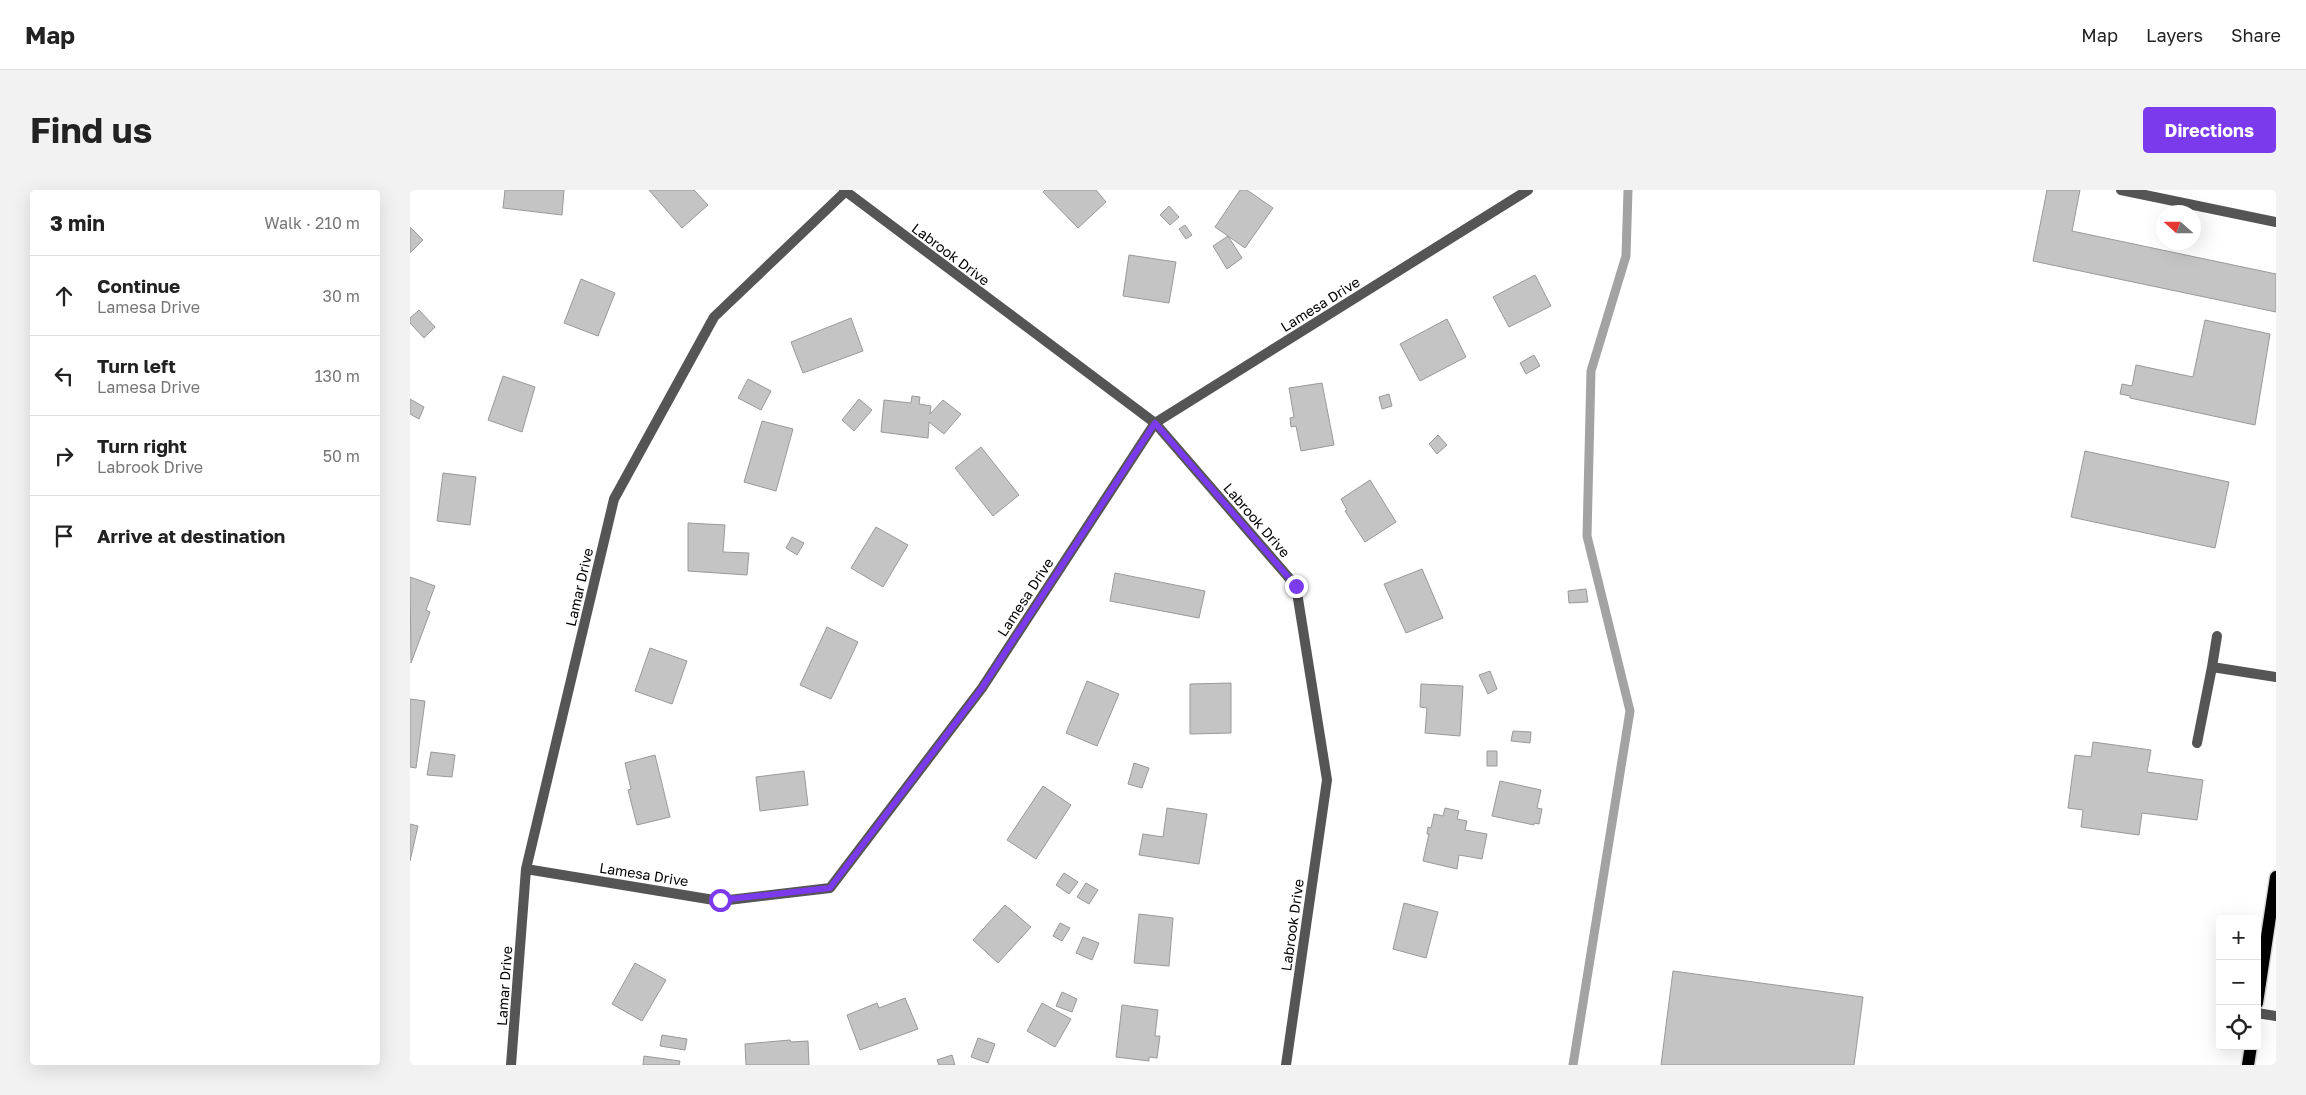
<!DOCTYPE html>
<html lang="en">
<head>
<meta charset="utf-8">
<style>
  :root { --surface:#fff; --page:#f2f2f2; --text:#222; --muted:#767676; --line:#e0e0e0; --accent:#7c3aed }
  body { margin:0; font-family:"Golos Text",sans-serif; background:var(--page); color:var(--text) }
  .controls { position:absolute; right:15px; bottom:15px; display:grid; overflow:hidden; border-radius:5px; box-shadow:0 5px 20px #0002 }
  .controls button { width:45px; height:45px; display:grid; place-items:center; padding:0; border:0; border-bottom:1px solid var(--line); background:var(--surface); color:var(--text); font:25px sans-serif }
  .compass { position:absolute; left:1746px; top:15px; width:45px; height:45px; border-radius:50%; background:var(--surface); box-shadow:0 5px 20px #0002; rotate:291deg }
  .stop { position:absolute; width:15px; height:15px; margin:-11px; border:4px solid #7c3aed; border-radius:50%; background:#fff }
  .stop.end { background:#7c3aed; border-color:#fff; box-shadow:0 1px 5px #0008 }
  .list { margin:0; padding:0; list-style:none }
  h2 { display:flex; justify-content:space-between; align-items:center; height:65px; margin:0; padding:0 20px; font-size:21px }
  h2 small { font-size:16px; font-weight:400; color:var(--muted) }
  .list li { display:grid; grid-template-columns:32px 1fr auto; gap:15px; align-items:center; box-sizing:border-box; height:80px; padding:0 20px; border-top:1px solid var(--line) }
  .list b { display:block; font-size:19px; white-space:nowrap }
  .list p { margin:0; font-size:16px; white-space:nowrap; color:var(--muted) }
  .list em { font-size:16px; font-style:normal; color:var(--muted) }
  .icon { flex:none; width:28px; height:28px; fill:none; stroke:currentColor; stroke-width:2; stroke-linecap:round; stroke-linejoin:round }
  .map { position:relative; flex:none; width:1866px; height:875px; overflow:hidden; border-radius:5px }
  header { display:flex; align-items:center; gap:30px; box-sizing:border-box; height:70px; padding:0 25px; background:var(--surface); border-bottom:1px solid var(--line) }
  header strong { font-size:24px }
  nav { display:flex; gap:28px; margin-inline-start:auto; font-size:18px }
  .intro { display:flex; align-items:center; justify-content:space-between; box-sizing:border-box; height:120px; padding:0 30px }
  h1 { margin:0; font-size:35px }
  .button { padding:12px 22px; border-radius:5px; background:var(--accent); color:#fff; font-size:18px; font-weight:700 }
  main { display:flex; gap:30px; padding:0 30px }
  aside { flex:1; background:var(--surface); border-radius:5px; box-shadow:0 5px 20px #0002 }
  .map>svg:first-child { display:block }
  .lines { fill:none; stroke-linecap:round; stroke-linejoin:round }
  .stream { stroke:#a3a3a3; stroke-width:9 }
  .building { fill:#c4c4c4; stroke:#999 }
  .primary-casing { stroke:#dbdbdb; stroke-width:15 }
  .service { stroke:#555; stroke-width:10 }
  .minor { stroke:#555; stroke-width:10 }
  .primary { stroke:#000; stroke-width:12 }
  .route { stroke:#7c3aed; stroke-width:6 }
  .labels { text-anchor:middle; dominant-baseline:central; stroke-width:4; stroke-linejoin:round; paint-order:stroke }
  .street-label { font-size:14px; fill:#000; stroke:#fff }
</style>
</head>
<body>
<header>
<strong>Map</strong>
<nav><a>Map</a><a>Layers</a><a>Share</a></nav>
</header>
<div class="intro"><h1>Find us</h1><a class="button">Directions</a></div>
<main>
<aside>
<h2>3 min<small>Walk · 210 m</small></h2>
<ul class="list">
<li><svg class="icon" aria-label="ahead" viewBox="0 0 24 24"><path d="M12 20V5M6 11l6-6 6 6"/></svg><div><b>Continue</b><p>Lamesa Drive</p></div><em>30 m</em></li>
<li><svg class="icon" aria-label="left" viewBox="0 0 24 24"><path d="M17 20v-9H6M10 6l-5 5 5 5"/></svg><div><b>Turn left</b><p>Lamesa Drive</p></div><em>130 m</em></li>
<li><svg class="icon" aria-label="right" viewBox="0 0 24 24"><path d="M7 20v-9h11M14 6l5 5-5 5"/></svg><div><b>Turn right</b><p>Labrook Drive</p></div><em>50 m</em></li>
<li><svg class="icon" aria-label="arrive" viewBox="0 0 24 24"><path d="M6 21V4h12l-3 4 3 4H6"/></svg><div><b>Arrive at destination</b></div></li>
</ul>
</aside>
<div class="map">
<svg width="1866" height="875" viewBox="0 0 1866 875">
  <rect width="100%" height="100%" fill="#fff"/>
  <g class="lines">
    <path class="stream" d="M1163 875 1220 521 1177 346 1181 181 1216 66 1218 0"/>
  </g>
  <path class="building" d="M95 0H154L152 25 93 18Z
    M239 0H284L298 15 272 38Z
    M635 0H686L696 12 668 38 633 2Z
    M830 0H837L863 18 835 58 805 37Z
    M1637 0H1670L1662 41 1866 84V122L1623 71Z
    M759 16 769 27 760 35 750 25Z
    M775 35 782 45 776 49 769 39Z
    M0 37 13 50 0 63Z
    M818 46 832 68 817 79 803 56Z
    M719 65 766 72 759 113 713 106Z
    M1125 85 1141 116 1099 137 1083 107Z
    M171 89 205 103 188 146 154 133Z
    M9 120 25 137 14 148 0 133V128Z
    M441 128 453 161 393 183 381 152Z
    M1037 129 1056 167 1010 191 990 154Z
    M1795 130 1860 144 1845 235 1720 208V206L1710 204 1712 194 1722 196 1726 175 1783 187Z
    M1124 165 1130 176 1116 184 1110 173Z
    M93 186 125 197 112 242 78 230Z
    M338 189 361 201 351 220 328 208Z
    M912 193 924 255 891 261 886 236 881 237 880 228 884 227 879 198Z
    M979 204 982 216 972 219 969 207Z
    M502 206 510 207 509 214 521 216 520 224 533 210 551 224 534 244 519 232 518 248 471 242 474 210 501 213Z
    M0 209 14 217 9 229 0 224Z
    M449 209 462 220 444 241 432 230Z
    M352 231 383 239 366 301 334 292Z
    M1028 245 1037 255 1027 264 1019 254Z
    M571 257 609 305 583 326 545 278Z
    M1675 261 1819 292 1805 358 1661 327Z
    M33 283 66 287 60 335 27 331Z
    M960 290 986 332 955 352 935 321 937 320 931 309Z
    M278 333 315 335 313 362 339 363 337 385 278 381Z
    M466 337 498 355 473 397 441 378Z
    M382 347 394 353 387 365 376 358Z
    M1012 379 1033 428 996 443 974 394Z
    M705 383 795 401 789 428 700 411Z
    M0 387 25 396 16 420 20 422 1 473Z
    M1176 399 1178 412 1159 413 1158 401Z
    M417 437 448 452 421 509 390 495Z
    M240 458 277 471 262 514 225 501Z
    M1080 481 1087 499 1078 504 1069 485Z
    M677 491 709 504 687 556 656 543Z
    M821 493V543L780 544V494Z
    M1011 494 1053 496 1050 546 1015 543 1017 518 1010 517Z
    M0 509 15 511 6 578 0 577Z
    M1103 541 1121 542 1120 553 1101 551Z
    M1683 552 1741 560 1737 582 1793 590 1787 630 1732 623 1729 645 1671 637 1673 620 1658 618 1665 565 1681 567Z
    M1077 561H1087V576H1077Z
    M21 562 45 565 42 587 17 585Z
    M245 565 260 627 227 635 218 600 221 599 215 573Z
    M724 573 739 578 732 598 718 594Z
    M394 581 398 615 350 621 346 587Z
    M1090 591 1131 600 1127 618 1132 619 1129 634 1124 633V635L1082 626Z
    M633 596 661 615 626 669 597 650Z
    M757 618 797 624 789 674 729 665 733 644 753 647Z
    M1035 618 1049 621 1047 629 1057 631 1055 640 1077 644 1072 669 1049 665 1047 679 1013 671 1019 644H1017L1018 637 1021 638 1024 624 1033 626Z
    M0 634 8 636 0 671Z
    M654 683 668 692 659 704 646 695Z
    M676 693 688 700 679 714 667 707Z
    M994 713 1028 722 1016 768 983 759Z
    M595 715 621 737 588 773 563 750Z
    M729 724 763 728 759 776 724 773Z
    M650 733 660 738 652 751 643 746Z
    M673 747 689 753 682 770 666 763Z
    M225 773 256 790 232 831 202 814Z
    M1263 781 1453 807 1444 875H1251Z
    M652 802 667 809 662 822 646 816Z
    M495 808 508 839 450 860 437 825 467 813 469 818Z
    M632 813 661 829 645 857 617 841Z
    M712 815 748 820 745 846H750L747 868 739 867V871L706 867Z
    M252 845 277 849 275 860 250 856Z
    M568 848 585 854 578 873 561 867Z
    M380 850 381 852 398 851 399 875H336L335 854Z
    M542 865 545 875H529L527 870Z
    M234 866 270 871 269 875H233Z"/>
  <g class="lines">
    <defs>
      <path id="primary" d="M1847 813 1866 687
        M1838 875 1841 856"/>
    </defs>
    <use href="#primary" class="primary-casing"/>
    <path class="service" d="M1711 0 1866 32
      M1807 446 1802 477 1866 487
      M1787 553 1802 477
      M1847 823 1866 826"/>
    <path class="minor" d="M434 0 745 233 886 396 917 590 876 875
      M116 679 310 711 420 698 572 498 745 233 1118 0
      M101 875 116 679 204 309 304 127 435 2"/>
    <use href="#primary" class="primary"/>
  </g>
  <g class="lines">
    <path class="route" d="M310 710 420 698 572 498 745 233 886 396"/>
  </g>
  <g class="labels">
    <g class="street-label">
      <text transform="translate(541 64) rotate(37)">Labrook Drive</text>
      <text transform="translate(910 114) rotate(-32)">Lamesa Drive</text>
      <text transform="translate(847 330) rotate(49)">Labrook Drive</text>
      <text transform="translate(169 397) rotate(-77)">Lamar Drive</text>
      <text transform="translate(615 407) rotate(-57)">Lamesa Drive</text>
      <text transform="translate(234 684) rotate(9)">Lamesa Drive</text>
      <text transform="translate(882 735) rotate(-82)">Labrook Drive</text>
      <text transform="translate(94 796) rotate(-86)">Lamar Drive</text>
    </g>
  </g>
</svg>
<div class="controls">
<button>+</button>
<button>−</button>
<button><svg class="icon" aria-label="locate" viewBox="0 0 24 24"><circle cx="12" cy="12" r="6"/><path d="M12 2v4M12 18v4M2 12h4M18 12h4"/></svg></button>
</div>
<svg class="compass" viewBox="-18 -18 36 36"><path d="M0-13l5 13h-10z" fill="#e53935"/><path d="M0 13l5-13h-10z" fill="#767676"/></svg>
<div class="stop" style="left:310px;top:710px"></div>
<div class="stop end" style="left:886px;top:396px"></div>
</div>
</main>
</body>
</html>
